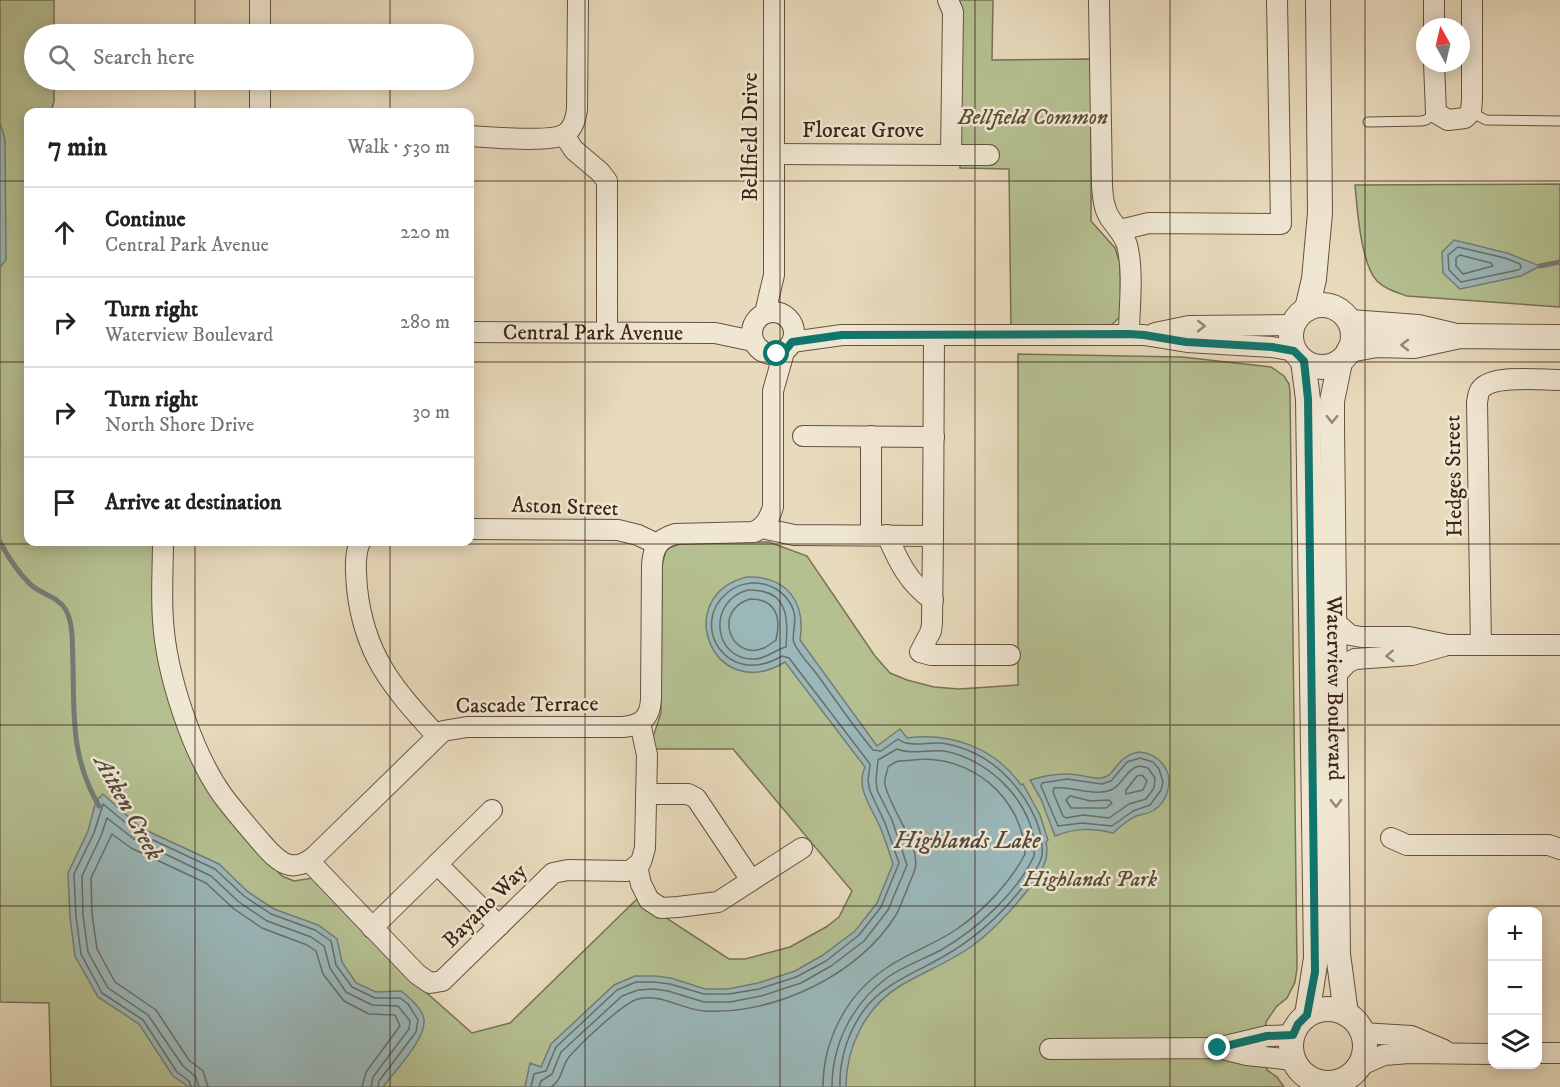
<!DOCTYPE html>
<html lang="en">
<head>
<meta charset="utf-8">
<style>
  :root { --surface:#fff; --page:#f6f6f6; --text:#222; --muted:#767676; --line:#e0e0e0 }
  body { margin:0; font-family:"IM FELL DW Pica",serif; background:var(--page); color:var(--text) }
  .controls { position:absolute; right:18px; bottom:18px; display:grid; overflow:hidden; border-radius:12px; box-shadow:0 3px 15px #0003 }
  .controls button { width:54px; height:54px; display:grid; place-items:center; padding:0; border:0; border-bottom:2px solid var(--line); background:var(--surface); color:var(--text); font:30px sans-serif }
  .compass { position:absolute; left:1416px; top:18px; width:54px; height:54px; border-radius:50%; background:var(--surface); box-shadow:0 3px 15px #0003; rotate:352deg }
  .stop { position:absolute; width:18px; height:18px; margin:-14px; border:4px solid #0f766e; border-radius:50%; background:#fff }
  .stop.end { background:#0f766e; border-color:#fff; box-shadow:0 2px 6px #0008 }
  .list { margin:0; padding:0; list-style:none }
  h2 { display:flex; justify-content:space-between; align-items:center; height:78px; margin:0; padding:0 24px; font-size:26px }
  h2 small { font-size:20px; font-weight:400; color:var(--muted) }
  .list li { display:grid; grid-template-columns:39px 1fr auto; gap:18px; align-items:center; box-sizing:border-box; height:90px; padding:0 24px; border-top:2px solid var(--line) }
  .list b { display:block; font-size:22px; white-space:nowrap }
  .list p { margin:0; font-size:20px; white-space:nowrap; color:var(--muted) }
  .list em { font-size:20px; font-style:normal; color:var(--muted) }
  .icon { flex:none; width:33px; height:33px; fill:none; stroke:currentColor; stroke-width:2; stroke-linecap:round; stroke-linejoin:round }
  .map { position:relative; flex:none; width:1560px; height:1087px; overflow:hidden }
  .search { position:absolute; background:var(--surface); box-shadow:0 3px 15px #0003; left:24px; top:24px; width:450px; height:66px; display:flex; align-items:center; gap:15px; box-sizing:border-box; padding:0 21px; border-radius:33px; color:var(--muted); font-size:22px }
  .panel { position:absolute; background:var(--surface); box-shadow:0 3px 15px #0003; left:24px; top:108px; width:450px; height:438px; border-radius:12px }
  .map>svg:first-child { display:block }
  .green { fill:#b5c091; stroke:#787254; stroke-width:1.5 }
  .water { fill:#9ab8ba; stroke:#747d78; stroke-width:1.5 }
  .lines { fill:none; stroke-linecap:round; stroke-linejoin:round }
  .shore { stroke:#6a6e68; stroke-width:1.5 }
  .stream { stroke:#747d78; stroke-width:5 }
  .service-casing { stroke:#665240; stroke-width:11 }
  .minor-casing { stroke:#665240; stroke-width:22 }
  .tertiary-casing { stroke:#665240; stroke-width:26 }
  .service { stroke:#f0e7d3; stroke-width:9 }
  .minor { stroke:#f0e7d3; stroke-width:20 }
  .tertiary { stroke:#f0e7d3; stroke-width:24 }
  .oneway { stroke:#968674 }
  .route { stroke:#0f766e; stroke-width:8 }
  .grid { fill:none; stroke:#3b2516; stroke-width:1.5; stroke-opacity:0.55 }
  .labels { text-anchor:middle; dominant-baseline:central; stroke-width:5; stroke-linejoin:round; paint-order:stroke }
  .park-label { font-size:22px; font-style:italic; fill:#5a4c35; stroke:#f0e7d3 }
  .street-label { font-size:22px; fill:#3b2516; stroke:#f0e7d3 }
  .water-label { font-size:24px; font-style:italic; fill:#534a3f; stroke:#f0e7d3 }
</style>
</head>
<body>
<div class="map">
<svg width="1560" height="1087" viewBox="0 0 1560 1087">
  <rect width="100%" height="100%" fill="#e8dabc"/>
  <filter id="stains"><feTurbulence type="fractalNoise" baseFrequency=".00333" numOctaves="4"/><feColorMatrix values="0 0 0 0 .2 0 0 0 0 .09 0 0 0 0 .02 0 0 0 .5 -.17"/></filter>
  <radialGradient id="worn" r=".72"><stop offset=".6" stop-color="#630" stop-opacity="0"/><stop offset="1" stop-color="#630" stop-opacity=".3"/></radialGradient>
  <path class="green" d="M0 0H54V34H34V80H54V101L51 112H28V542H155L160 648 238 827 282 876 294 881 313 878 420 987 472 1033 510 1023 640 896 657 912 729 959H745L790 947 826 927 839 917 852 891 733 749H655L653 737 661 713 662 565 666 551 671 547 686 542H769L807 556 875 656 890 673 907 680 934 687 959 689 1018 685V354L1182 357 1271 367 1284 376 1289 384 1290 392 1297 968 1295 982 1287 998 1276 1007 1266 1022V1064L1267 1070 1277 1077 1284 1087H51L49 1003 0 1002Z
    M951 0H993L992 60 1091 59V221L1115 248 1120 263 1121 316 1107 329 1011 330 1009 169 960 168 961 11Z
    M1560 184V307L1407 296C1396 292 1385 289 1377 281 1361 264 1357 209 1355 185Z"/>
  <path class="water" d="M0 123 5 139 6 260 0 267Z
    M1454 240 1507 253 1540 266 1521 276 1460 289 1443 273 1442 252Z
    M747 577C787 576 806 602 800 640L877 746 900 729 907 738C951 732 995 748 1021 785L1023 784 1040 815 1048 840 1046 842C1050 861 1041 872 1030 887 1013 909 995 929 972 946 950 962 923 972 900 986 865 1007 846 1048 846 1087H525L530 1063 541 1067 551 1044 614 985 635 976H655L671 978 705 989H728L758 983 795 971 823 955 855 931 877 903 893 864C889 851 885 839 880 827 872 808 855 788 865 767L785 662C713 706 670 596 747 577Z
    M1139 752C1151 753 1160 758 1166 769 1173 782 1167 802 1154 810 1148 814 1142 814 1136 816 1127 820 1120 827 1113 833 1092 828 1075 828 1055 836L1041 799 1030 780C1046 775 1061 772 1078 775 1085 776 1093 779 1101 778 1116 777 1115 756 1139 752Z
    M103 794 141 828 219 864 248 892 274 909 318 925 337 939 342 962 356 983 376 992 401 991C410 998 423 1009 424 1020 426 1039 394 1072 383 1087H189L173 1076 139 1024 98 997 75 956 70 917 68 873 88 831 96 801Z"/>
  <g class="lines">
    <path class="shore" d="M1458 247 1505 258 1520 264 1521 268 1518 270 1461 282 1449 270 1448 255Z
      M1460 255 1491 263 1493 266 1463 274 1456 266V258Z
      M748 590C789 589 788 618 786 647 775 650 767 658 756 659 713 662 706 601 748 590Z
      M750 599C777 599 781 618 776 640 772 643 768 646 764 648 732 662 711 611 750 599Z
      M1140 758 1153 762 1159 769 1163 782 1161 790 1150 805 1133 811 1112 826 1082 823 1058 826 1041 786 1042 783 1067 779 1102 784 1111 781 1127 762Z
      M1140 766 1148 768 1155 778 1154 788 1146 799 1129 804 1109 818 1083 815 1066 818 1063 816 1053 792 1054 788C1073 786 1094 797 1111 790 1124 784 1126 768 1140 766Z
      M1142 775 1147 781 1143 790 1126 794V790L1137 776Z
      M1070 796 1091 801 1109 800 1112 803 1106 808H1071L1066 800Z
      M191 1087 189 1081 177 1072 143 1020 102 993 81 954 76 916 74 874 94 833 103 804 138 833 215 869 244 896 271 914 315 930 331 941 336 965 352 987 375 998H400L408 1004 418 1020 416 1032 379 1081 378 1087
      M199 1087 196 1077 183 1066 148 1015 108 988 88 952 83 915 82 876 101 836 107 818 134 839 211 876 239 902 267 921 311 937 324 946 330 968 346 992 372 1005 398 1006 410 1021 409 1029 373 1077 371 1087
      M208 1087 203 1071 189 1060 156 1010 115 982 97 949 92 914 91 878 112 834 131 848 206 883 234 909 262 928 307 945 316 951 323 974 344 1001 369 1014 395 1015 400 1026 366 1072 362 1087
      M531 1087 534 1074 546 1071 556 1047 617 990 636 982H654L670 984 704 994H729L759 989 796 977 826 961 859 935 881 907 899 863 885 823 870 791 868 781 870 764 789 658 782 656C726 689 689 624 727 593 749 574 785 583 794 612 797 622 791 636 794 643 799 654 809 664 816 673 835 699 853 726 873 750L881 751 898 739C909 748 927 742 941 743 964 746 986 757 1002 772 1023 791 1045 825 1042 855 1041 864 1034 872 1029 879 1006 910 979 936 946 955 918 972 885 982 864 1010 848 1032 839 1060 840 1087
      M539 1087 541 1081 552 1074 561 1052 622 996 638 990 654 989 668 991 704 1002H730L761 996 801 983 831 966 864 941 888 910 907 865 892 820 877 790 876 780 878 760 897 749C911 755 929 749 944 751 990 759 1039 807 1034 856 1017 893 976 930 941 950 924 959 904 966 888 977 853 1003 832 1043 832 1087
      M551 1087C563 1079 561 1067 569 1057 581 1043 623 1003 638 999 662 993 682 1010 705 1011 774 1015 859 975 896 915 900 908 903 898 907 890 909 883 913 876 915 869 921 845 889 808 885 784 884 778 887 773 888 767 900 758 900 762 913 760 970 753 1023 798 1025 854 1010 883 983 911 957 929 934 945 907 953 885 969 846 995 823 1041 823 1087"/>
    <path class="stream" d="M1540 266 1560 262
      M0 542C8 557 17 571 29 583 39 594 58 596 66 610 74 626 72 646 73 664 74 717 71 758 99 806"/>
    <defs>
      <path id="service" d="M1471 112 1486 120 1560 121
        M1368 122 1421 121 1426 120 1436 113"/>
      <g id="minor">
        <path d="M260 0V34"/>
        <path d="M1099 0 1102 186C1103 199 1104 211 1112 221 1118 229 1124 235 1127 245 1134 273 1129 306 1129 335"/>
        <path d="M1434 0V27"/>
        <path d="M1434 63 1436 113 1448 120 1465 118 1471 112 1472 99V0"/>
        <path d="M260 112V80"/>
        <path d="M564 135 574 150 600 172 607 181V332"/>
        <path d="M470 136C489 137 551 143 565 134 574 128 576 118 577 109L578 0"/>
        <path d="M774 154 951 155 953 12 948 0"/>
        <path d="M951 155H989"/>
        <path d="M1120 230 1149 223 1281 224 1277 0"/>
        <circle cx="773" cy="333" r="21"/>
        <path d="M765 313 774 275V0"/>
        <path id="s1" d="M470 332 715 333 753 341"/>
        <path d="M1155 333 1189 326 1292 325"/>
        <path d="M792 342 842 335H1144L1187 342 1272 347 1294 351"/>
        <path d="M803 436 934 437"/>
        <path d="M871 436V535"/>
        <path d="M762 528 794 535 933 536 932 623 931 631 920 652 931 655H1010"/>
        <path d="M470 529 618 530 638 535 657 544"/>
        <path d="M887 535C898 561 909 584 933 600"/>
        <path d="M933 536 934 335"/>
        <path d="M163 542C163 567 161 594 163 620 166 673 192 753 223 796 235 812 248 827 261 842 279 863 293 876 317 854L443 731 467 727H623C642 725 650 718 651 699L652 565C653 548 658 539 675 534L754 532C766 526 769 519 773 507V391L784 352"/>
        <path d="M360 542C354 556 356 573 357 588 364 655 393 688 437 736"/>
        <path d="M1335 622 1350 635 1361 637H1409L1447 645H1560"/>
        <path d="M1481 645 1477 402C1478 398 1478 392 1481 389 1494 374 1541 380 1560 380"/>
        <path d="M1335 676 1347 663 1355 659 1412 655 1444 646"/>
        <path d="M646 794H688L696 798 751 880"/>
        <path d="M1391 838 1407 845H1549L1560 849"/>
        <path d="M309 861 417 974 430 983 442 981 553 873 568 870 626 871 631 870 641 862 645 848 647 755 640 723"/>
        <path d="M437 864 499 926"/>
        <path d="M637 866 641 884 649 900 661 908 678 907 718 902 802 848"/>
        <path d="M372 928 492 810"/>
        <path d="M1362 1033 1411 1036 1444 1050"/>
        <path d="M1221 1047 1267 1036 1293 1035"/>
        <path d="M1050 1049 1218 1048 1247 1055 1293 1060"/>
        <path d="M1538 1053H1560"/>
        <path d="M1359 1066 1384 1055 1409 1053 1492 1054"/>
      </g>
      <g id="tertiary">
        <circle cx="1322" cy="336" r="31"/>
        <path d="M1307 309 1314 279 1320 213 1318 0"/>
        <path d="M1350 322 1418 327 1452 335"/>
        <path d="M1349 350 1377 345 1414 346 1460 336 1560 337"/>
        <path d="M1303 361 1308 399 1316 958 1307 1015"/>
        <path id="s2" d="M1340 362 1332 401V426L1338 954 1346 1014"/>
        <circle cx="1328" cy="1046" r="37"/>
      </g>
    </defs>
    <use href="#service" class="service-casing"/>
    <use href="#minor" class="minor-casing"/>
    <use href="#tertiary" class="tertiary-casing"/>
    <use href="#service" class="service"/>
    <use href="#minor" class="minor"/>
    <use href="#tertiary" class="tertiary"/>
  </g>
  <defs><path id="oneway-chevron" d="M-2-3.5L2.5 0L-2 3.5" fill="none" stroke-width="1.6" stroke-linecap="round" stroke-linejoin="round" transform="scale(1.5)"/></defs>
  <g class="oneway">
    <use href="#oneway-chevron" transform="translate(1201 326)"/>
    <use href="#oneway-chevron" transform="translate(1405 345) rotate(-180)"/>
    <use href="#oneway-chevron" transform="translate(1332 419) rotate(91)"/>
    <use href="#oneway-chevron" transform="translate(1390 656) rotate(178)"/>
    <use href="#oneway-chevron" transform="translate(1336 803) rotate(89)"/>
  </g>
  <g class="lines">
    <path class="route" d="M777 354 784 352 792 342 842 335 1129 334 1144 335 1186 342 1272 347 1294 351 1304 361 1308 399 1315 972 1307 1015 1298 1024 1293 1035 1267 1036 1218 1048"/>
  </g>
  <path class="grid" d="M195 0V34M390 0V34M585 0V1087M780 0V1087M975 0V1087M1170 0V1087M1365 0V1087M195 80V112M390 80V112M0 181H28M470 181H1560M0 362H28M470 362H1560M195 542V1087M390 542V1087M0 544H1560M0 725H1560M0 906H1560"/>
  <g class="labels">
    <g class="park-label">
      <text x="1033" y="117">Bellfield Common</text>
      <text x="1090" y="879">Highlands Park</text>
    </g>
    <g class="street-label">
      <text x="863" y="130">Floreat Grove</text>
      <text transform="translate(750 137) rotate(-90)">Bellfield Drive</text>
      <text stroke="none"><textPath href="#s1" startOffset="123">Central Park Avenue</textPath></text>
      <text transform="translate(1454 476) rotate(-91)">Hedges Street</text>
      <text transform="translate(565 507) rotate(2)">Aston Street</text>
      <text stroke="none"><textPath href="#s2" startOffset="327">Waterview Boulevard</textPath></text>
      <text transform="translate(527 705) rotate(-1)">Cascade Terrace</text>
      <text transform="translate(485 906) rotate(-45)">Bayano Way</text>
    </g>
    <g class="water-label">
      <text transform="translate(128 808) rotate(61)">Aitken Creek</text>
      <text x="967" y="841">Highlands Lake</text>
    </g>
  </g>
  <rect width="100%" height="100%" filter="url(#stains)"/>
  <rect width="100%" height="100%" fill="url(#worn)"/>
</svg>
<div class="controls">
<button>+</button>
<button>−</button>
<button><svg class="icon" aria-label="layers" viewBox="0 0 24 24"><path d="M12 4l9 5-9 5-9-5zM3 14l9 5 9-5"/></svg></button>
</div>
<svg class="compass" viewBox="-18 -18 36 36"><path d="M0-13l5 13h-10z" fill="#e53935"/><path d="M0 13l5-13h-10z" fill="#767676"/></svg>
<div class="stop" style="left:777px;top:354px"></div>
<div class="stop end" style="left:1218px;top:1048px"></div>
<div class="search"><svg class="icon" aria-label="search" viewBox="0 0 24 24"><circle cx="10" cy="10" r="6"/><path d="M15 15l6 6"/></svg>Search here</div>
<section class="panel">
<h2>7 min<small>Walk · 530 m</small></h2>
<ul class="list">
<li><svg class="icon" aria-label="ahead" viewBox="0 0 24 24"><path d="M12 20V5M6 11l6-6 6 6"/></svg><div><b>Continue</b><p>Central Park Avenue</p></div><em>220 m</em></li>
<li><svg class="icon" aria-label="right" viewBox="0 0 24 24"><path d="M7 20v-9h11M14 6l5 5-5 5"/></svg><div><b>Turn right</b><p>Waterview Boulevard</p></div><em>280 m</em></li>
<li><svg class="icon" aria-label="right" viewBox="0 0 24 24"><path d="M7 20v-9h11M14 6l5 5-5 5"/></svg><div><b>Turn right</b><p>North Shore Drive</p></div><em>30 m</em></li>
<li><svg class="icon" aria-label="arrive" viewBox="0 0 24 24"><path d="M6 21V4h12l-3 4 3 4H6"/></svg><div><b>Arrive at destination</b></div></li>
</ul>
</section>
</div>
</body>
</html>
